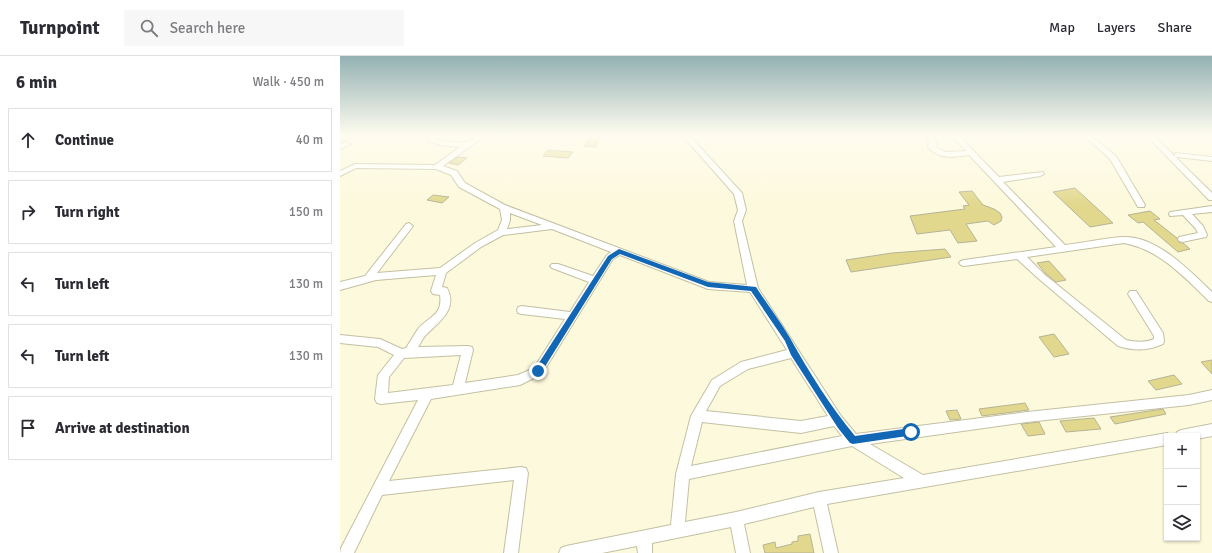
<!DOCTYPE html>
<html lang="en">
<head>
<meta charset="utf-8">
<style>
  :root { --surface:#fff; --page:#f7f7f7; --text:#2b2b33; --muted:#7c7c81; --line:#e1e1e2 }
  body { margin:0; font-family:Signika,sans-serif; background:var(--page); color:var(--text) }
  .controls { position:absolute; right:12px; bottom:12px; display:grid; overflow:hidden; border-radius:0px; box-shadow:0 1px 3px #0004 }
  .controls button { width:36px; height:36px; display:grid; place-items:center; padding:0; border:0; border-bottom:1px solid var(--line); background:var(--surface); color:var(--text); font:20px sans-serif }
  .stop { position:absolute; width:12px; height:12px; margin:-9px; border:3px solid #1267b4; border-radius:50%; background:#fff }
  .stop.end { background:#1267b4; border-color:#fff; box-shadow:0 1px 4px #0008 }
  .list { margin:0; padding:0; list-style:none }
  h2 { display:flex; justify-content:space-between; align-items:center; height:52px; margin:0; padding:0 16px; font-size:17px }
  h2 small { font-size:13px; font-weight:400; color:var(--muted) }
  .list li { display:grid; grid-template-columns:26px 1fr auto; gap:12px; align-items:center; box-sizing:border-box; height:64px; margin:0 8px 8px; padding:0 8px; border:1px solid var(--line); border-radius:0px }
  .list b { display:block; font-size:15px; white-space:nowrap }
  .list em { font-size:13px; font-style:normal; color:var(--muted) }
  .icon { flex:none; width:22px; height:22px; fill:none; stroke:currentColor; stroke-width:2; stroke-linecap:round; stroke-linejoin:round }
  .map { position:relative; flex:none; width:872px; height:497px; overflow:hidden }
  header { display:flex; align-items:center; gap:24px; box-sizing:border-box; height:56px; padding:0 20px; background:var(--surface); border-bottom:1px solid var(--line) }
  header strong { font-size:19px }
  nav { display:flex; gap:22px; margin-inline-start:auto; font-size:14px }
  .search { width:280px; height:36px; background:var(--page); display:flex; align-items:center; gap:10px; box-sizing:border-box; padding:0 14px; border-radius:0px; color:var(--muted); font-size:15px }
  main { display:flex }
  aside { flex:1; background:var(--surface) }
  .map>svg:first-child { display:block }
  .building { fill:#e1d88d; stroke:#b6b397 }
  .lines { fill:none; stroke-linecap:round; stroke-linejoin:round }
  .minor-casing { stroke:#c3c0a3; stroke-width:2 }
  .minor { fill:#fff; fill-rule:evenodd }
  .route { fill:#1267b4 }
</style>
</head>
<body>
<header>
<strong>Turnpoint</strong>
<div class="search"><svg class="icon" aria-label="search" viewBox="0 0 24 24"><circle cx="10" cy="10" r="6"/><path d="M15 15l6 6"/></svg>Search here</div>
<nav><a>Map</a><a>Layers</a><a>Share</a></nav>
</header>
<main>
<aside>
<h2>6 min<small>Walk · 450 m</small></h2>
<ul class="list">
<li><svg class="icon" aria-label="ahead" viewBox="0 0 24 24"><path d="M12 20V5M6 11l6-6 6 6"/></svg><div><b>Continue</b></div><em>40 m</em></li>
<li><svg class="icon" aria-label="right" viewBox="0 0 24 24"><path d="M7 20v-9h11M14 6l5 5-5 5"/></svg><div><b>Turn right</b></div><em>150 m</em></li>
<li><svg class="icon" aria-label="left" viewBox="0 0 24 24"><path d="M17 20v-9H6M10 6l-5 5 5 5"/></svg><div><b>Turn left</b></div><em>130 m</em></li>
<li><svg class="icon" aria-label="left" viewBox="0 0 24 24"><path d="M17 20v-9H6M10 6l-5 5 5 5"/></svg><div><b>Turn left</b></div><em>130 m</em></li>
<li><svg class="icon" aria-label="arrive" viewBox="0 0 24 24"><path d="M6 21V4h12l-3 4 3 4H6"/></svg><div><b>Arrive at destination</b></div></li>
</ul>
</aside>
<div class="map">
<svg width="872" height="497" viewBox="0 0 872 497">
  <rect width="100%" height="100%" fill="#fdf9dc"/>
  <path class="building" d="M251 81H261L255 91 244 90Z
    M208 94 233 96 228 102 203 100Z
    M118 101 127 102 118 109 109 107Z
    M735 132 773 167 750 171 713 136Z
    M632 135 643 149 654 153 660 157 662 161 661 165 654 169 648 165 626 168 637 185 618 187 610 174 577 178 570 160 625 153 623 150 629 149 619 136Z
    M93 139 109 141 102 147 87 144Z
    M810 155 820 163 814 164 837 182 839 186 843 187 850 193 838 196 803 166 798 167 788 159Z
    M605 193 611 201 511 216 506 204 552 197Z
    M709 205 726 224 716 226 706 218 697 207Z
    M714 278 729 298 714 301 699 281Z
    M872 304V318L861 306Z
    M834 319 842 328 816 334 808 325Z
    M685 347 689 354 642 360 639 353Z
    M823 353 826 358 775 368 770 361Z
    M617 354 621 363 610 364 606 355Z
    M754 362 761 373 726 376 720 365Z
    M699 366 705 378 688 380 681 368Z
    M470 478 474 497H425L423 489 435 486 436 492 452 488V486L458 485V480Z"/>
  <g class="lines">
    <defs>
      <path id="minor" d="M88 79H94L95 83C101 85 120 88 126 86 135 84 135 79 146 79L103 110 117 115 125 127 165 149 369 226 407 229 394 165 398 154 394 138 342 79H349L402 137 406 154 402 165 418 232 501 360 516 378 687 356 849 339 872 334V344L849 349 687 366 530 388 583 419 827 377 832 380H827V389L487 448 498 497H484L474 451 404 468 410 497H396L391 471 312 487V497H298L297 490 262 497H219L221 492 226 490 331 469 336 418 351 360 372 324 401 306 447 294 410 236 368 233 280 199 273 203 202 318 180 329 91 343 49 425 181 411 186 412 188 417 178 497H164L174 424 42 439 14 497H0L1 492 78 344 41 348 37 347 35 343 38 319 54 299 38 291 0 287V279L40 283 62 293 66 292C70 286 74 279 78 273 89 260 103 260 100 239L93 238 91 235 96 219 36 224 0 234V226L25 220 66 168 69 167 73 170 37 217 100 212 135 187 158 174 162 164 160 153 119 131 111 119 96 113 16 112 0 120V115L15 108 95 109 120 91 100 89 89 85ZM170 157 202 169 167 173 170 164ZM212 173 271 196 267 199 253 220 218 208H212L210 210 212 212 249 226 230 256 182 250 178 251 177 254 178 257 182 258 225 263 194 312 178 319 125 327 133 294 132 291 128 290 78 291C81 287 83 281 87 278 100 265 118 253 107 232L102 231 106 217 141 191 163 179ZM121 299 113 329 48 337 49 321 64 302ZM451 302 488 360 461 365 366 355 380 330 408 313ZM362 366 461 377 494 370 502 380 351 410ZM512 390 564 422 479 436 396 456 345 466 349 423Z
        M586 79H592L597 85 596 91 605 96 626 95 611 79H618L659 121 703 116 704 118 700 120 663 126 725 189C744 187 763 182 783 181 816 179 850 215 872 236V246L869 245C843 220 820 194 784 187L687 201 705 219 786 284C795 286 805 287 814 283V280L788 238 790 235H796L823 277 824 285 823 288C807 295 794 295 778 290L699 223 677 203 624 210 621 209 619 207 621 205 624 204 716 191 629 99C615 101 599 104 588 91L589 85Z
        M743 79H750L776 100 805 149 804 151H798L770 103Z
        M806 79H813L872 137V144H869Z
        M7 86 11 88 0 93V88Z
        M835 97 872 101V105L838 101H835Z
        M872 150V156L852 158 863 170 867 179 866 181 842 186 839 185 838 183 839 181 858 177 856 173 843 159 830 160 829 158 830 156Z
        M872 368V380L857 383V380H835L837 376 841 374Z"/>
    </defs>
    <use href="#minor" class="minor-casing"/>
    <use href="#minor" class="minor"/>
  </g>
  <linearGradient id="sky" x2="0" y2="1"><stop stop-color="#94b1b3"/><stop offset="0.53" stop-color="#fefcef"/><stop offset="1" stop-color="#fefcef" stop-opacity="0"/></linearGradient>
  <rect width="872" height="149" fill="url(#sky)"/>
  <path class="route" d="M279 193 368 226 416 231C427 248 440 265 450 282 469 316 490 350 515 380L571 372 574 373V379L513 388 510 387 498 372 451 299 445 285 411 235 368 231 280 198 272 203 201 317H195V313L268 200Z"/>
</svg>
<div class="controls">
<button>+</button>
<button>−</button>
<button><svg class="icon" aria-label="layers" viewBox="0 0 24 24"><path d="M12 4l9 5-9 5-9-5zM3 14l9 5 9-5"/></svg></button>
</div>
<div class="stop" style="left:571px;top:376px"></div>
<div class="stop end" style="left:198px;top:315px"></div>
</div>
</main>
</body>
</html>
